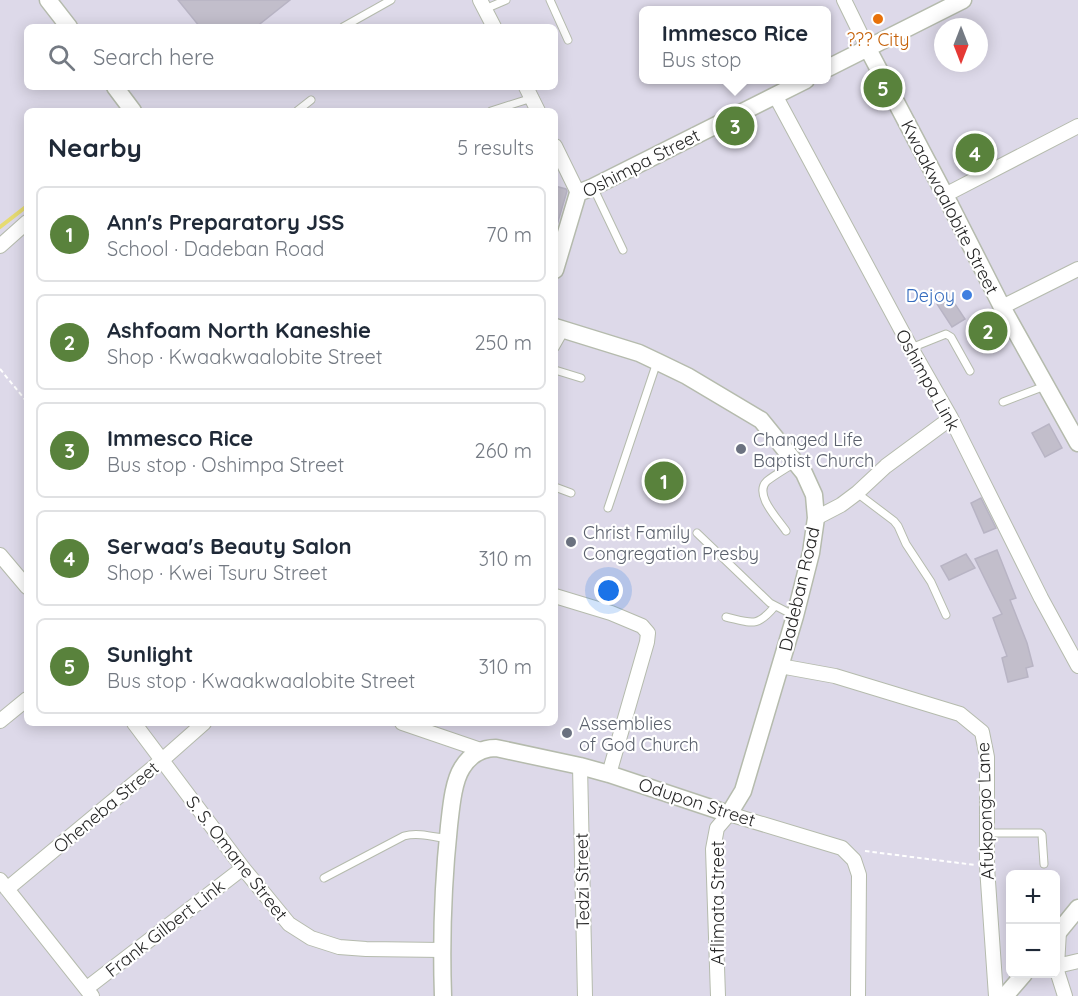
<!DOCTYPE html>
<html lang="en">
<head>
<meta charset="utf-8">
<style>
  :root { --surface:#fff; --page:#f2f2f3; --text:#1f2937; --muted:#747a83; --line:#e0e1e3; --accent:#59823c }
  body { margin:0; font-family:Quicksand,sans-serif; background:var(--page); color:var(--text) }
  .controls { position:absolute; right:18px; bottom:18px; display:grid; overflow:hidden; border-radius:9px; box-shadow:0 3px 15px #0003 }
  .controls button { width:54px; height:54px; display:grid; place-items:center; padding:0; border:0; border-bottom:2px solid var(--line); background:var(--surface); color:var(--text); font:30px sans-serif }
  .compass { position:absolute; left:934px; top:18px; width:54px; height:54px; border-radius:50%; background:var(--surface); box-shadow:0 3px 15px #0003; rotate:180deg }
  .you { position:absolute; left:609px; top:591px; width:21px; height:21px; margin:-15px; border:4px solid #fff; border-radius:50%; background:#1a73e8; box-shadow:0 0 0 9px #1a73e833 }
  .badge { display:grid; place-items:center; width:39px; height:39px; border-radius:50%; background:var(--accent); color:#fff; font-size:20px; font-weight:700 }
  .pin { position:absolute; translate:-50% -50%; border:3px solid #fff; box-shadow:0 2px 6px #0006 }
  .popup { position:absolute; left:639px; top:6px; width:192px; height:78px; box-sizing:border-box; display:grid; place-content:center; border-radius:9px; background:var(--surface); filter:drop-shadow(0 2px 4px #0005); font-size:20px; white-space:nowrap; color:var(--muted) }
  .popup b { font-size:22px; color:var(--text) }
  .popup::after { content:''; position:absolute; left:50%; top:100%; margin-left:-12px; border:12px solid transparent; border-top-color:var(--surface) }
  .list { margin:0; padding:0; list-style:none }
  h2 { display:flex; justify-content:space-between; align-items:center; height:78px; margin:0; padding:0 24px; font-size:26px }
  h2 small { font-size:20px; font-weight:400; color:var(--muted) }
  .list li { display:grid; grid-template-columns:39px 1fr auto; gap:18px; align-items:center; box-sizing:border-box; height:96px; margin:0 12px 12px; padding:0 12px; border:2px solid var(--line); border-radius:9px }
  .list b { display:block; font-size:22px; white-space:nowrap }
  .list p { margin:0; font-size:20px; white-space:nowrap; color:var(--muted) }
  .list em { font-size:20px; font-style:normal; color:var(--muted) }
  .icon { flex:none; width:33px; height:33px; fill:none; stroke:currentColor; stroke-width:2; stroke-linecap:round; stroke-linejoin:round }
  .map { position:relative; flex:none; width:1078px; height:996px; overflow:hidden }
  .search { position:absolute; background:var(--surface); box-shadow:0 3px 15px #0003; left:24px; top:24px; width:534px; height:66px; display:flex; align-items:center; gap:15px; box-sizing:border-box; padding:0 21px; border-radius:9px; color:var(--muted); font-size:22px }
  .panel { position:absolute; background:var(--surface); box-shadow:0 3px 15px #0003; left:24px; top:108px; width:534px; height:618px; border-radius:9px }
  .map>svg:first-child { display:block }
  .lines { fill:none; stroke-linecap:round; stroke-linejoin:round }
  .stream { stroke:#e6db72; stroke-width:4 }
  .building { fill:#c2becb; stroke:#b8b4c4; stroke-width:1.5 }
  .service-casing { stroke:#b5bbad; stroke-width:9 }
  .minor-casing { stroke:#b5bbad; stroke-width:16 }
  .tertiary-casing { stroke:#b5bbad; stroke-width:19 }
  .path { stroke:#fff; stroke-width:2; stroke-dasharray:4.5 3; stroke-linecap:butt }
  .service { stroke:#fff; stroke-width:7 }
  .minor { stroke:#fff; stroke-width:14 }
  .tertiary { stroke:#fff; stroke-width:16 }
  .food-dot { fill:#e8710a; stroke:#fff; stroke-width:2 }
  .shop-dot { fill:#3f7fe0; stroke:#fff; stroke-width:2 }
  .worship-dot { fill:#6b7280; stroke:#fff; stroke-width:2 }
  .labels { text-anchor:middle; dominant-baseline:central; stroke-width:4.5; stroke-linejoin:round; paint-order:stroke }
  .food-label { font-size:18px; fill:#c56008; stroke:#fff }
  .street-label { font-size:18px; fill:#272727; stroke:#fff }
  .shop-label { font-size:18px; fill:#366cbe; stroke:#fff; text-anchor:end }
  .worship-label { font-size:18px; fill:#5b616d; stroke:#fff; text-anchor:start }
</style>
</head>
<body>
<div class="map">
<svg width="1078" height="996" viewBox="0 0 1078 996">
  <rect width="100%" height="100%" fill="#ddd9e9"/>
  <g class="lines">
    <path class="stream" d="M0 227 27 206"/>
  </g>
  <path class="building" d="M178 0H290L256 27H200Z
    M555 186 566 189 567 191 557 225H555Z
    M949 295 965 319 952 327 937 304Z
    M1049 424 1062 448 1045 457 1032 433Z
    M981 498 996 528 984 533 971 503Z
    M997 550 1016 598 1010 600 1027 643 1033 666 1026 668 1028 677 1008 682 1002 658 1007 656 993 618 1002 614 975 559Z
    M966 554 975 568 949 580 941 566Z"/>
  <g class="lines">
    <defs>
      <path id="service" d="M550 0 568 40
        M485 9 506 0
        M343 27 391 0
        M297 111 311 100
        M491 111 532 98
        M593 187 623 250
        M555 348 564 332
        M911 348 946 334 951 337 970 371
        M555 370 581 378
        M1003 402 1045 386
        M555 487 571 493
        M857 493 894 521 898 526 906 544 931 582 946 615
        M608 508 657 362
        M786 531C778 519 753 494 767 481 776 474 787 468 796 462
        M697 533 770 603 795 616
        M726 617C752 623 757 628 775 606
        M987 833H1040L1042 835 1044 864
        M324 878 404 836C418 832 434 837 448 839"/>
      <path id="minor" d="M480 0 494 27
        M844 0 868 49
        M526 87 538 111
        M775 95 911 348 951 418 1041 598 1078 666
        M555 146 578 193
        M945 195 1078 126
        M0 246 27 222
        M1002 307 1078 269
        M816 518 841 505 857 493 886 466 951 418
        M0 555 27 587
        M555 596 611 613 642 626 648 633 647 642 609 774
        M780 666 835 676 960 714 982 732 987 757V867L996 996
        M0 721 27 699
        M134 723 243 868 289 924 311 938 339 947 366 949 442 950
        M402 723 481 750
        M580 766 585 996
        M0 880 92 996
        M7 889 161 761 204 723
        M1059 931 1057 966 1058 974 1065 996
        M1057 966 1078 961
        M87 988 243 868
        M718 996 713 849 717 828 729 814 842 848 854 860 859 875 858 996"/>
      <path id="tertiary" d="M48 0 69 27
        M868 49 945 195 1002 307 1078 443
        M826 69 963 0
        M115 87 133 111
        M555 270 578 193 593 187 806 80
        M1056 935 1078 908
        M443 996C441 939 443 883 449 826 451 809 453 782 462 768 470 755 481 748 496 748L580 766 609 774 729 814 743 791 795 616 811 553 816 518 814 495 804 473 761 420 687 376 658 362 639 353 555 327
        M1005 996 1024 974"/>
    </defs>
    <use href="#service" class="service-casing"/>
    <use href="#minor" class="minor-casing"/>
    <use href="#tertiary" class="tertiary-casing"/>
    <path class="path" d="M0 369 27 402
      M865 851 975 865"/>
    <use href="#service" class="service"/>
    <use href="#minor" class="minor"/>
    <use href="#tertiary" class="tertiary"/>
  </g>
  <circle class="food-dot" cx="878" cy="19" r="6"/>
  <circle class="shop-dot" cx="967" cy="295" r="6"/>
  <g class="worship-dot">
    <circle cx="741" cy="449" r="6"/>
    <circle cx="571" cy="542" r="6"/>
    <circle cx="567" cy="733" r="6"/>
  </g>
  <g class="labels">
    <g class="food-label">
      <text x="878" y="39">??? City</text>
    </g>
    <g class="street-label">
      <text transform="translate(641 163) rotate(-27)">Oshimpa Street</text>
      <text transform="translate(950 207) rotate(63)">Kwaakwaalobite Street</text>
      <text transform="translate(928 380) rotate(61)">Oshimpa Link</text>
      <text transform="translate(799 589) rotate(-77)">Dadeban Road</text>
      <text transform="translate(697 802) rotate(18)">Odupon Street</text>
      <text transform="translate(106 807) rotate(-40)">Oheneba Street</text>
      <text transform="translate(985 811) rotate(-92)">Afukpongo Lane</text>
      <text transform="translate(237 858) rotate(52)">S. S. Omane Street</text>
      <text transform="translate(582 881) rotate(-91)">Tedzi Street</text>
      <text transform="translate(717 903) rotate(-90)">Aflimata Street</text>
      <text transform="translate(165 928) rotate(-38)">Frank Gilbert Link</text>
    </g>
    <g class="shop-label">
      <text x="955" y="295">Dejoy</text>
    </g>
    <g class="worship-label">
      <text x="753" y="439">Changed Life<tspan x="753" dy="21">Baptist Church</tspan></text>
      <text x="583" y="532">Christ Family<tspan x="583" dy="21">Congregation Presby</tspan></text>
      <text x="579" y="723">Assemblies<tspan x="579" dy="21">of God Church</tspan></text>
    </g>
  </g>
</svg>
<div class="controls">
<button>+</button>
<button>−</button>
</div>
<svg class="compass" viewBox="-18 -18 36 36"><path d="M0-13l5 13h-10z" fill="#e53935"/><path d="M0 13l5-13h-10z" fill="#747a83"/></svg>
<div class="you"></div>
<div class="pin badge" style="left:664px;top:481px">1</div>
<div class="pin badge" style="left:988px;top:331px">2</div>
<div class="pin badge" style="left:735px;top:126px">3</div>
<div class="popup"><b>Immesco Rice</b>Bus stop</div>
<div class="pin badge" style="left:975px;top:153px">4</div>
<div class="pin badge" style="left:883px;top:88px">5</div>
<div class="search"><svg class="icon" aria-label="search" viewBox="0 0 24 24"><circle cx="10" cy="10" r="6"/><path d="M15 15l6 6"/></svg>Search here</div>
<section class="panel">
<h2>Nearby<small>5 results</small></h2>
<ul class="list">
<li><span class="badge">1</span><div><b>Ann's Preparatory JSS</b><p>School · Dadeban Road</p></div><em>70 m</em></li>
<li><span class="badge">2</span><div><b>Ashfoam North Kaneshie</b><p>Shop · Kwaakwaalobite Street</p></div><em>250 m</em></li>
<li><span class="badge">3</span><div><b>Immesco Rice</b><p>Bus stop · Oshimpa Street</p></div><em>260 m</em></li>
<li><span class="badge">4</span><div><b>Serwaa's Beauty Salon</b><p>Shop · Kwei Tsuru Street</p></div><em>310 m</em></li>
<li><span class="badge">5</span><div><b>Sunlight</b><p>Bus stop · Kwaakwaalobite Street</p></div><em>310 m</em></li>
</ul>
</section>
</div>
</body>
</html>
